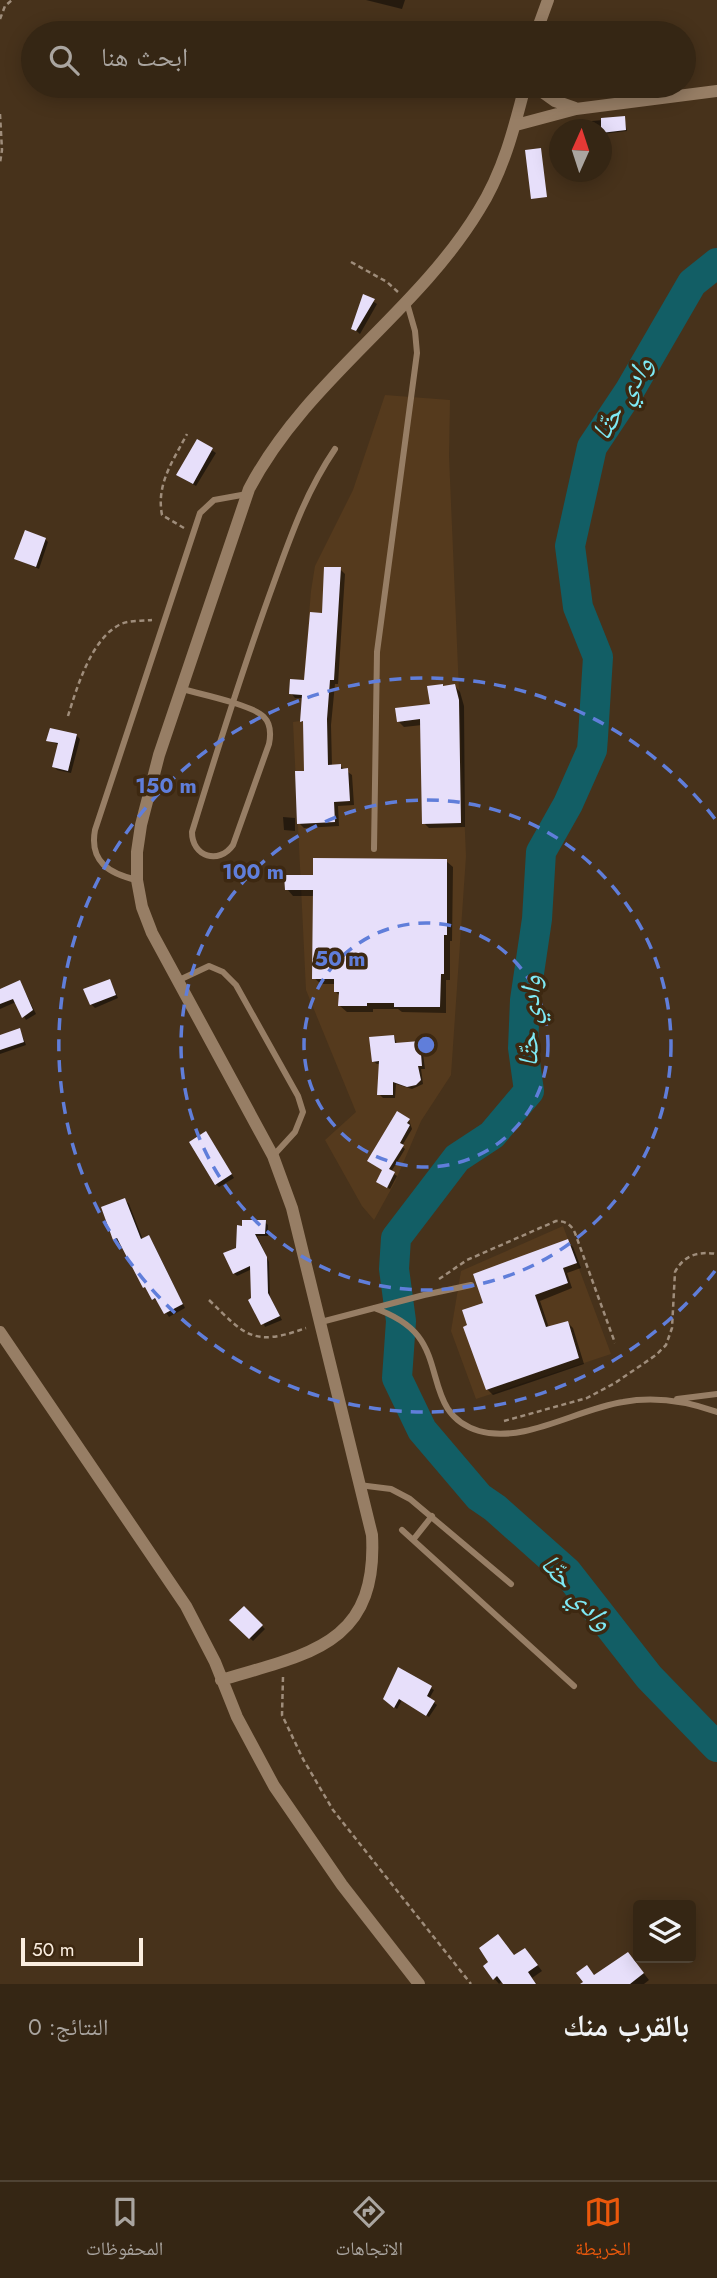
<!DOCTYPE html>
<html lang="ar">
<head>
<meta charset="utf-8">
<style>
  :root { --surface:#352614; --page:#403222; --text:#f1f3f6; --muted:#aaa5a0; --line:#4f4334; --accent:#ea580c }
  body { margin:0; font-family:Jost,"Noto Naskh Arabic",sans-serif; background:var(--page); color:var(--text); direction:rtl }
  .controls { position:absolute; right:21px; bottom:21px; display:grid; overflow:hidden; border-radius:7px; box-shadow:0 4px 18px #0003 }
  .controls button { width:63px; height:63px; display:grid; place-items:center; padding:0; border:0; border-bottom:2px solid var(--line); background:var(--surface); color:var(--text); font:35px sans-serif }
  .compass { position:absolute; left:549px; top:119px; width:63px; height:63px; border-radius:50%; background:var(--surface); box-shadow:0 4px 18px #0003; rotate:3deg }
  .scale { position:absolute; left:21px; bottom:18px; width:122px; box-sizing:border-box; padding-left:7px; border:4px solid #fbeee0; border-top:0; font-size:19px; line-height:24px; white-space:nowrap; color:#fbeee0; -webkit-text-stroke:5px #3d2811; paint-order:stroke }
  .list { margin:0; padding:0; list-style:none }
  h2 { display:flex; justify-content:space-between; align-items:center; height:91px; margin:0; padding:0 28px; font-size:30px }
  h2 small { font-size:23px; font-weight:400; color:var(--muted) }
  .icon { flex:none; width:38px; height:38px; fill:none; stroke:currentColor; stroke-width:2; stroke-linecap:round; stroke-linejoin:round }
  .map { position:relative; flex:none; width:717px; height:1984px; overflow:hidden; direction:ltr }
  .search { position:absolute; background:var(--surface); box-shadow:0 4px 18px #0003; left:21px; right:21px; top:21px; height:77px; display:flex; align-items:center; gap:18px; box-sizing:border-box; padding:0 24px; border-radius:38px; color:var(--muted); font-size:26px }
  .sheet { height:196px; background:var(--surface) }
  nav { display:flex; justify-content:space-around; align-items:center; box-sizing:border-box; height:98px; border-top:2px solid var(--line); background:var(--surface); font-size:19px; color:var(--muted) }
  nav a { display:grid; justify-items:center; gap:4px }
  nav .on { color:var(--accent) }
  .map>svg:first-child { display:block }
  .built { fill:#553a1d }
  .shadow { fill:#0007 }
  .lines { fill:none; stroke-linecap:round; stroke-linejoin:round }
  .river { stroke:#125e65; stroke-width:30 }
  .building { fill:#e7dffa }
  .path { stroke:#9f8d7b; stroke-width:2.5; stroke-dasharray:5 3.5; stroke-linecap:butt }
  .lane { stroke:#977e65; stroke-width:6 }
  .street { stroke:#977e65; stroke-width:12 }
  .ring { fill:none; stroke:#607eda; stroke-width:3.5; stroke-dasharray:12 9 }
  .labels { text-anchor:middle; dominant-baseline:central; stroke-width:7; stroke-linejoin:round; paint-order:stroke }
  .water-label { font-size:28px; font-style:italic; fill:#7ee9f4; stroke:#3d2811 }
  .centre { fill:#607eda; stroke:#3d2811; stroke-width:3.5 }
  .ring-label { font-size:21px; text-anchor:middle; font-weight:bold; fill:#607eda; stroke:#3d2811; stroke-width:7; stroke-linejoin:round; paint-order:stroke }
</style>
</head>
<body>
<div class="map">
<svg width="717" height="1984" viewBox="0 0 717 1984">
  <rect width="100%" height="100%" fill="#47321b"/>
  <path class="built" d="M385 395 450 400 449 456 466 856 451 1075 421 1121 395 1182 374 1220 362 1206 325 1140 356 1112 306 990 293 722 300 721 311 591 315 566 353 490Z
    M563 1226 611 1354 476 1399 451 1331 461 1271Z"/>
  <path class="shadow" d="M366 0H405L402 9Z
    M154 22 159 33H137L136 27Z
    M624 118 627 131 602 134V130H593L592 121Z
    M364 296 377 304 360 334 353 328Z
    M198 441 216 453 196 486 182 478Z
    M45 539 48 542 39 569 17 559Z
    M340 569 345 574 338 684H335L331 725 332 766H340L352 775 354 805 338 806 339 826 304 828 299 823 306 772 304 723 302 721 304 698H295L291 693 305 682 323 615Z
    M455 686 460 692 464 706 465 827 429 828 424 823 422 725 404 727 399 722 432 705 445 688Z
    M51 730 77 736 80 739 71 773 57 770 54 766 59 745 48 740Z
    M283 817 295 818V831L284 830Z
    M446 861 453 867 452 941H450V980H446V1013L402 1012 398 1009H373V1012H347L340 1006V996L336 992V984H321L314 978 315 896H293L287 889 315 877Z
    M110 981 118 998 95 1008 91 1004Z
    M20 982 36 1014 26 1020 16 1002 0 1009V990Z
    M20 1030 26 1045 0 1054V1037Z
    M394 1036 397 1044 419 1042 422 1046 425 1069H421L423 1084 412 1089 396 1084 395 1098H383L379 1094 381 1064H377L373 1061Z
    M409 1120 412 1129 402 1146 405 1149 391 1172 397 1176 390 1189 381 1184 384 1170 372 1163Z
    M209 1137 234 1178 219 1187 216 1184Z
    M125 1200 129 1204 143 1240 148 1237 152 1241 185 1308 169 1317 159 1302 154 1299 121 1241 118 1242 114 1239Z
    M265 1222 268 1225V1236H257L269 1262 270 1297 282 1320 265 1327 253 1299 252 1269 237 1276 234 1273 238 1249Z
    M567 1241 573 1247 581 1268 567 1273 572 1288 540 1301 549 1328 568 1323 573 1328 584 1364 493 1395 487 1389 486 1304Z
    M244 1609 265 1629 253 1641 232 1620Z
    M399 1669 434 1690 429 1699 437 1705 429 1717 402 1700 397 1709 388 1702Z
    M530 1955 542 1971 532 1978 536 1984H506L503 1981 499 1984 494 1978 514 1957Z
    M634 1961 649 1980 644 1984H585L587 1967 595 1976Z"/>
  <g class="lines">
    <path class="river" d="M717 263 692 283 630 390 592 447 570 546 578 607 598 657 593 737 592 750 568 804 541 852 537 919 525 1000 523 1048 529 1091 492 1135 457 1158 396 1238 394 1269 401 1321 397 1378 422 1430 479 1497 495 1508 567 1572 649 1677 717 1747"/>
  </g>
  <path class="building" d="M625 116 626 130 601 133V118Z
    M541 148 547 197 531 199 525 150Z
    M363 294 375 299 356 331 351 329Z
    M197 439 213 448 193 484 176 475Z
    M25 530 46 538 36 567 14 559Z
    M324 567H341L334 680H330L327 719 328 765 341 764V769L348 768 350 801 334 802 335 822 297 824 295 771H304L303 721 300 722 302 695 289 694 290 679 304 680 310 612 322 613Z
    M443 684V686L455 684 459 700 461 823 422 824 420 719 397 722 395 708 430 704 427 686Z
    M50 728 77 734 68 771 52 767 58 743 46 741Z
    M313 858 447 859V935H444V974H441L440 1007H394V1003H367V1006H338L339 992H334V979H312L313 890H285L284 875H313Z
    M110 979 116 995 90 1005 83 989Z
    M20 980 33 1010 22 1018 13 999 0 1004V989Z
    M20 1028 24 1042 0 1050V1035Z
    M394 1035 395 1043 420 1041 422 1066H418L421 1080 416 1085 407 1087 393 1082V1095H377L379 1061 372 1062 369 1037Z
    M397 1111 410 1119 407 1123 410 1125 400 1143 404 1145 389 1169 395 1172 387 1188 376 1182 382 1170 367 1161Z
    M206 1131 232 1174 215 1185 189 1142Z
    M125 1198 141 1239 149 1235 183 1304 164 1314 155 1298 152 1300 145 1287 143 1288 117 1238 113 1240 101 1207Z
    M242 1220H266L265 1234H255L267 1257 268 1293 280 1316 261 1325 248 1300 251 1298 250 1266 233 1274 223 1253 236 1248 237 1225 242 1226Z
    M568 1239 577 1263 563 1268 568 1283 535 1295 546 1327 568 1321 579 1358 486 1390 463 1327 467 1325 462 1310 483 1303 473 1274Z
    M244 1606 263 1625 249 1639 229 1620Z
    M398 1667 432 1686 427 1696 435 1701 426 1716 399 1699 394 1708 383 1699Z
    M498 1934 514 1955 525 1948 538 1965 528 1972 536 1984H503L497 1976 493 1980 483 1966 488 1962 479 1948Z
    M628 1952 644 1973 630 1984H580L583 1982 576 1973 587 1965 594 1975Z"/>
  <g class="lines">
    <path class="path" d="M0 19 5 6 12 0
      M0 114 2 150 0 163
      M351 262 387 282 398 292
      M184 528 162 515C156 484 173 461 187 434
      M68 716C77 687 91 640 119 625 128 620 141 621 152 620
      M439 1279 467 1260 556 1221C565 1221 571 1224 575 1233L615 1343
      M209 1300C246 1336 253 1347 306 1328
      M504 1421 587 1398 615 1383 656 1355 666 1345 672 1328 675 1272C684 1255 698 1251 717 1254
      M283 1677 282 1715 303 1759 333 1810 471 1984"/>
    <path class="lane" d="M182 689C200 694 253 705 264 717 271 724 271 734 269 744L233 845C219 865 192 857 192 832 216 754 240 677 268 599 287 547 303 496 335 449
      M374 849 377 652 417 353 415 331 407 303
      M137 880C110 874 89 862 95 830L200 513 214 500 247 494
      M177 981 209 966 223 972 236 985 298 1096 303 1112 295 1132 273 1156
      M374 1308C391 1314 407 1322 418 1336 443 1368 429 1416 479 1431 524 1444 577 1409 623 1402 656 1396 686 1401 717 1412
      M321 1322 424 1295 471 1285
      M677 1399 717 1394
      M359 1485 391 1489 410 1499 511 1584
      M402 1530 574 1686
      M413 1540 432 1516"/>
    <path class="street" d="M536 33 548 0
      M534 86 555 101 575 108
      M516 125 576 109 717 91
      M0 1332 186 1606 215 1662 237 1717 274 1786 342 1885 419 1984
      M221 1680C307 1654 378 1646 372 1535L292 1208 273 1156 152 933 142 907 137 880V852L141 825 159 755 249 489C306 380 416 314 479 210 503 172 514 129 525 86"/>
  </g>
  <g class="ring">
    <circle cx="426" cy="1045" r="122"/>
    <circle cx="426" cy="1045" r="245"/>
    <path d="M715 1271A367 367 0 1 1 715 819"/>
  </g>
  <g class="labels">
    <g class="water-label">
      <text transform="translate(622 398) rotate(-59)">وادي حتّا</text>
      <text transform="translate(529 1021) rotate(-88)">وادي حتّا</text>
      <text transform="translate(577 1592) rotate(48)">وادي حتّا</text>
    </g>
  </g>
  <circle cx="426" cy="1045" r="10" class="centre"/>
  <g class="ring-label">
    <text x="166" y="793">150 m</text>
    <text x="253" y="879">100 m</text>
    <text x="340" y="966">50 m</text>
  </g>
</svg>
<div class="controls">
<button><svg class="icon" aria-label="layers" viewBox="0 0 24 24"><path d="M12 4l9 5-9 5-9-5zM3 14l9 5 9-5"/></svg></button>
</div>
<svg class="compass" viewBox="-18 -18 36 36"><path d="M0-13l5 13h-10z" fill="#e53935"/><path d="M0 13l5-13h-10z" fill="#aaa5a0"/></svg>
<div class="scale">50 m</div>
<div class="search"><svg class="icon" aria-label="search" viewBox="0 0 24 24"><circle cx="10" cy="10" r="6"/><path d="M15 15l6 6"/></svg>ابحث هنا</div>
</div>
<section class="sheet">
<h2>بالقرب منك<small>النتائج: 0</small></h2>
<ul class="list">
</ul>
</section>
<nav>
<a class="on"><svg class="icon" aria-label="map" viewBox="0 0 24 24"><path d="M3 6l6-2 6 2 6-2v14l-6 2-6-2-6 2zM9 4v14M15 6v14"/></svg>الخريطة</a>
<a><svg class="icon" aria-label="directions" viewBox="0 0 24 24"><path d="M12 3l9 9-9 9-9-9zM9 14v-3h6M13 9l2 2-2 2"/></svg>الاتجاهات</a>
<a><svg class="icon" aria-label="saved" viewBox="0 0 24 24"><path d="M7 4h10v16l-5-4-5 4z"/></svg>المحفوظات</a>
</nav>
</body>
</html>
